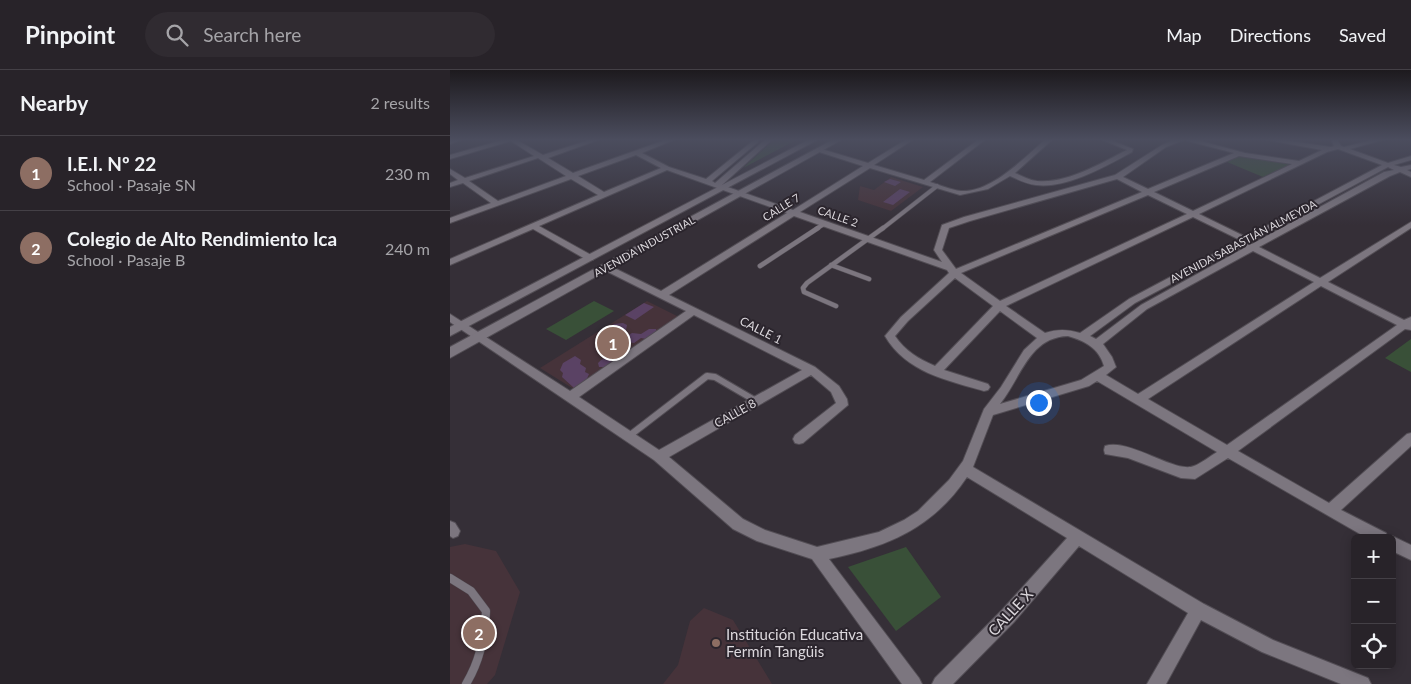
<!DOCTYPE html>
<html lang="en">
<head>
<meta charset="utf-8">
<style>
  :root { --surface:#282329; --page:#302b31; --text:#f1f3f6; --muted:#a5a4a8; --line:#444046; --accent:#b45309 }
  body { margin:0; font-family:Lato,sans-serif; background:var(--page); color:var(--text) }
  .controls { position:absolute; right:15px; bottom:15px; display:grid; overflow:hidden; border-radius:8px; box-shadow:0 2px 12px #0003 }
  .controls button { width:45px; height:45px; display:grid; place-items:center; padding:0; border:0; border-bottom:1px solid var(--line); background:var(--surface); color:var(--text); font:25px sans-serif }
  .you { position:absolute; left:588px; top:332px; width:18px; height:18px; margin:-12px; border:4px solid #fff; border-radius:50%; background:#1a73e8; box-shadow:0 0 0 8px #1a73e833 }
  .badge { display:grid; place-items:center; width:32px; height:32px; border-radius:50%; background:var(--accent); color:#fff; font-size:16px; font-weight:700 }
  .pin { position:absolute; translate:-50% -50%; border:2px solid #fff; box-shadow:0 1px 5px #0006 }
  .list { margin:0; padding:0; list-style:none }
  h2 { display:flex; justify-content:space-between; align-items:center; height:65px; margin:0; padding:0 20px; font-size:21px }
  h2 small { font-size:16px; font-weight:400; color:var(--muted) }
  .list li { display:grid; grid-template-columns:32px 1fr auto; gap:15px; align-items:center; box-sizing:border-box; height:75px; padding:0 20px; border-top:1px solid var(--line) }
  .list b { display:block; font-size:19px; white-space:nowrap }
  .list p { margin:0; font-size:16px; white-space:nowrap; color:var(--muted) }
  .list em { font-size:16px; font-style:normal; color:var(--muted) }
  .icon { flex:none; width:28px; height:28px; fill:none; stroke:currentColor; stroke-width:2; stroke-linecap:round; stroke-linejoin:round }
  .map { position:relative; flex:none; width:961px; height:614px; overflow:hidden }
  header { display:flex; align-items:center; gap:30px; box-sizing:border-box; height:70px; padding:0 25px; background:var(--surface); border-bottom:1px solid var(--line) }
  header strong { font-size:24px }
  nav { display:flex; gap:28px; margin-inline-start:auto; font-size:18px }
  .search { width:350px; height:45px; background:var(--page); display:flex; align-items:center; gap:12px; box-sizing:border-box; padding:0 18px; border-radius:28px; color:var(--muted); font-size:19px }
  main { display:flex }
  aside { flex:1; background:var(--surface) }
  .map>svg:first-child { display:block }
  .education { fill:#46333a }
  .green { fill:#395038 }
  .building { fill:#5a4264 }
  .lines { fill:none; stroke-linecap:round; stroke-linejoin:round }
  .service-far3-casing { stroke:#524d54; stroke-width:5 }
  .service-far2-casing { stroke:#524d54; stroke-width:5.5 }
  .service-far1-casing { stroke:#524d54; stroke-width:8 }
  .service-casing { stroke:#524d54; stroke-width:9 }
  .minor-casing { stroke:#524d54; stroke-width:2 }
  .tertiary-casing { stroke:#524d54; stroke-width:2 }
  .service-far3 { stroke:#7c767f; stroke-width:4 }
  .service-far2 { stroke:#7c767f; stroke-width:4.5 }
  .service-far1 { stroke:#7c767f; stroke-width:6 }
  .service { stroke:#7c767f; stroke-width:8 }
  .minor { fill:#7c767f; fill-rule:evenodd }
  .tertiary { fill:#7c767f; fill-rule:evenodd }
  .education-dot { fill:#8d6e63; stroke:#2b252d; stroke-width:2 }
  .labels { text-anchor:middle; dominant-baseline:central; stroke-width:4; stroke-linejoin:round; paint-order:stroke }
  .far-street-label { font-size:11px; fill:#dcd8dd; stroke:#2b252d }
  .street-label { font-size:12px; fill:#dcd8dd; stroke:#2b252d }
  .near-street-label { font-size:15px; fill:#dcd8dd; stroke:#2b252d }
  .near-poi-label { font-size:15px; fill:#dcd8dd; stroke:#2b252d; text-anchor:start }
</style>
</head>
<body>
<header>
<strong>Pinpoint</strong>
<div class="search"><svg class="icon" aria-label="search" viewBox="0 0 24 24"><circle cx="10" cy="10" r="6"/><path d="M15 15l6 6"/></svg>Search here</div>
<nav><a>Map</a><a>Directions</a><a>Saved</a></nav>
</header>
<main>
<aside>
<h2>Nearby<small>2 results</small></h2>
<ul class="list">
<li><span class="badge" style="background:#8d6e63">1</span><div><b>I.E.I. Nº 22</b><p>School · Pasaje SN</p></div><em>230 m</em></li>
<li><span class="badge" style="background:#8d6e63">2</span><div><b>Colegio de Alto Rendimiento Ica</b><p>School · Pasaje B</p></div><em>240 m</em></li>
</ul>
</aside>
<div class="map">
<svg width="961" height="614" viewBox="0 0 961 614">
  <rect width="100%" height="100%" fill="#352f37"/>
  <path class="education" d="M441 107 473 117 441 141 408 130 410 116 424 120Z
    M197 231 233 249 127 321 90 298Z
    M15 474 46 481 70 522 45 605 37 614H0V477Z
    M254 538 283 550 322 614H213L228 595 240 551Z"/>
  <path class="green" d="M325 69H348L293 98Z
    M795 84 834 92 839 95 813 107 777 92Z
    M144 231 164 241 116 270 96 259Z
    M961 269V302L935 288Z
    M456 477 491 527 446 561 398 497Z"/>
  <path class="building" d="M440 109 451 112 445 116 434 112Z
    M450 119 460 122 443 135 433 132Z
    M194 233 204 237 185 250 175 245Z
    M173 253 177 255 176 260 154 270 149 267 164 254Z
    M199 259H206L207 264 196 269 191 268 184 273 176 272 175 267 182 263 191 264Z
    M163 277H170L172 282 163 287 161 290 163 293 157 297H149L148 293 151 290 156 288 158 282Z
    M125 286 131 290 130 294 136 298 135 302 139 304 136 311 124 318 112 307 113 303 110 300 113 293Z"/>
  <g class="lines">
    <defs>
      <path id="service-far3" d="M366 159 374 154
        M432 159 487 116"/>
      <path id="service-far2" d="M381 195 419 209
        M310 196 368 158
        M386 236 354 222 353 218 357 213 433 158"/>
      <path id="service-far1" d="M179 366 257 306 265 307 306 331"/>
      <path id="service" d="M0 508 21 521 36 541C35 568 30 591 16 614"/>
      <path id="minor" d="M5 69H14L0 74V70Z
        M56 69H65L93 85 142 69H151L98 88 123 103 218 69H226L192 83 219 97 256 109 304 70H308V72L262 111 265 113 316 69H323L272 115 343 140 413 96 366 81 365 80 368 78 418 93 457 69H464L424 95 474 110 529 69H536L480 112C490 115 501 120 511 121 541 123 575 87 596 69H603L565 103C572 106 579 110 587 111 617 114 651 93 677 80L650 69H658L683 79 682 82C656 96 617 119 586 115 577 114 569 110 560 106L538 119 510 125 420 98 350 142 492 192 484 180 492 155 514 147 665 105 712 75 726 69H743L795 83 849 91 872 80 812 69H826L881 77 884 76 881 69H887L891 76 894 77 926 69H936L900 79 938 93 961 86V90L944 95 951 97 961 95V99L957 100 961 102V107L950 102 940 106 809 177 870 208 961 152V158L878 212 954 250 961 247V260L955 259 788 381 879 433 957 364 961 363V376L891 440 936 463 938 468 942 466 961 475V490L942 481V468H917L778 388 745 409 731 408 678 388 655 384 654 380 655 376C680 368 725 404 744 396 752 393 760 386 767 382L647 311 639 316 543 345 523 397 754 534 823 570 918 608 921 614H891L812 582 751 550 716 614H697L738 543 629 476 564 552 503 614H482L485 608 552 540 617 468 517 407C483 458 437 477 379 489L469 608 472 614H452L362 489 307 471 283 459 204 390 0 252V244L120 321 236 241 152 199V195H158L211 221 337 143 217 100 89 156 143 186V190H137L83 159 0 195V189L148 125 121 109 0 153V148L41 133 13 113 0 117V113L8 110 0 104V99L15 108 84 86 61 71 0 89V85ZM734 70 784 83 698 119 673 107 716 77ZM888 79 932 95 796 167 749 144 877 82ZM186 85 211 98 154 122 128 106ZM789 86 842 94 743 141 704 122ZM88 88 116 106 48 131 19 111ZM938 97 944 100 934 102 802 174 798 172ZM667 109 692 122 506 199 492 180 499 158 520 151ZM698 125 737 144 550 231 511 203ZM344 146 497 200 499 203 451 247 435 266C456 302 496 310 534 321L538 320 540 317 538 314 494 300 550 241 587 268 574 280 551 317 534 339 513 391 499 410 468 441 454 450 429 462 367 477 315 460 293 449 219 387 361 305 381 322 386 333 345 365 343 369 345 373 349 374 353 373 398 335 397 329 389 316 365 297 219 225ZM743 147 790 170 679 229 630 263C617 259 607 259 595 263L556 236ZM794 175 796 177 691 235 646 269 640 266 685 233ZM803 181 864 212 688 324 656 305 666 297 662 287 653 274 697 239ZM505 208 543 236 485 296C469 289 455 281 445 266L458 251ZM871 216 947 255 777 375 698 329ZM244 245 352 300 209 380 129 327ZM618 266C635 271 649 278 654 296L631 310 550 334C571 308 579 267 618 266Z
        M0 451 5 453 10 461 8 466 3 468 0 466Z"/>
      <path id="tertiary" d="M360 69H369L0 266V257Z
        M384 69H393L0 288V277Z"/>
    </defs>
    <use href="#service-far3" class="service-far3-casing"/>
    <use href="#service-far2" class="service-far2-casing"/>
    <use href="#service-far1" class="service-far1-casing"/>
    <use href="#service" class="service-casing"/>
    <use href="#minor" class="minor-casing"/>
    <use href="#tertiary" class="tertiary-casing"/>
    <use href="#service-far3" class="service-far3"/>
    <use href="#service-far2" class="service-far2"/>
    <use href="#service-far1" class="service-far1"/>
    <use href="#service" class="service"/>
    <use href="#minor" class="minor"/>
    <use href="#tertiary" class="tertiary"/>
  </g>
  <linearGradient id="sky" x2="0" y2="1"><stop stop-color="#1d1a1e"/><stop offset="0.45" stop-color="#4b4d5e"/><stop offset="1" stop-color="#4b4d5e" stop-opacity="0"/></linearGradient>
  <rect width="961" height="155" fill="url(#sky)"/>
  <circle class="education-dot" cx="266" cy="573" r="5"/>
  <g class="labels">
    <g class="far-street-label">
      <text transform="translate(331 137) rotate(-32)">CALLE 7</text>
      <text transform="translate(388 146) rotate(19)">CALLE 2</text>
      <text transform="translate(793 171) rotate(-28)">AVENIDA SABASTIÁN ALMEYDA</text>
      <text transform="translate(194 176) rotate(-29)">AVENIDA INDUSTRIAL</text>
    </g>
    <g class="street-label">
      <text transform="translate(311 260) rotate(27)">CALLE 1</text>
      <text transform="translate(285 343) rotate(-29)">CALLE 8</text>
    </g>
    <g class="near-street-label">
      <text transform="translate(560 542) rotate(-47)">CALLE X</text>
    </g>
    <g class="near-poi-label">
      <text x="276" y="564">Institución Educativa<tspan x="276" dy="17">Fermín Tangüis</tspan></text>
    </g>
  </g>
</svg>
<div class="controls">
<button>+</button>
<button>−</button>
<button><svg class="icon" aria-label="locate" viewBox="0 0 24 24"><circle cx="12" cy="12" r="6"/><path d="M12 2v4M12 18v4M2 12h4M18 12h4"/></svg></button>
</div>
<div class="you"></div>
<div class="pin badge" style="left:163px;top:273px;background:#8d6e63">1</div>
<div class="pin badge" style="left:29px;top:563px;background:#8d6e63">2</div>
</div>
</main>
</body>
</html>
